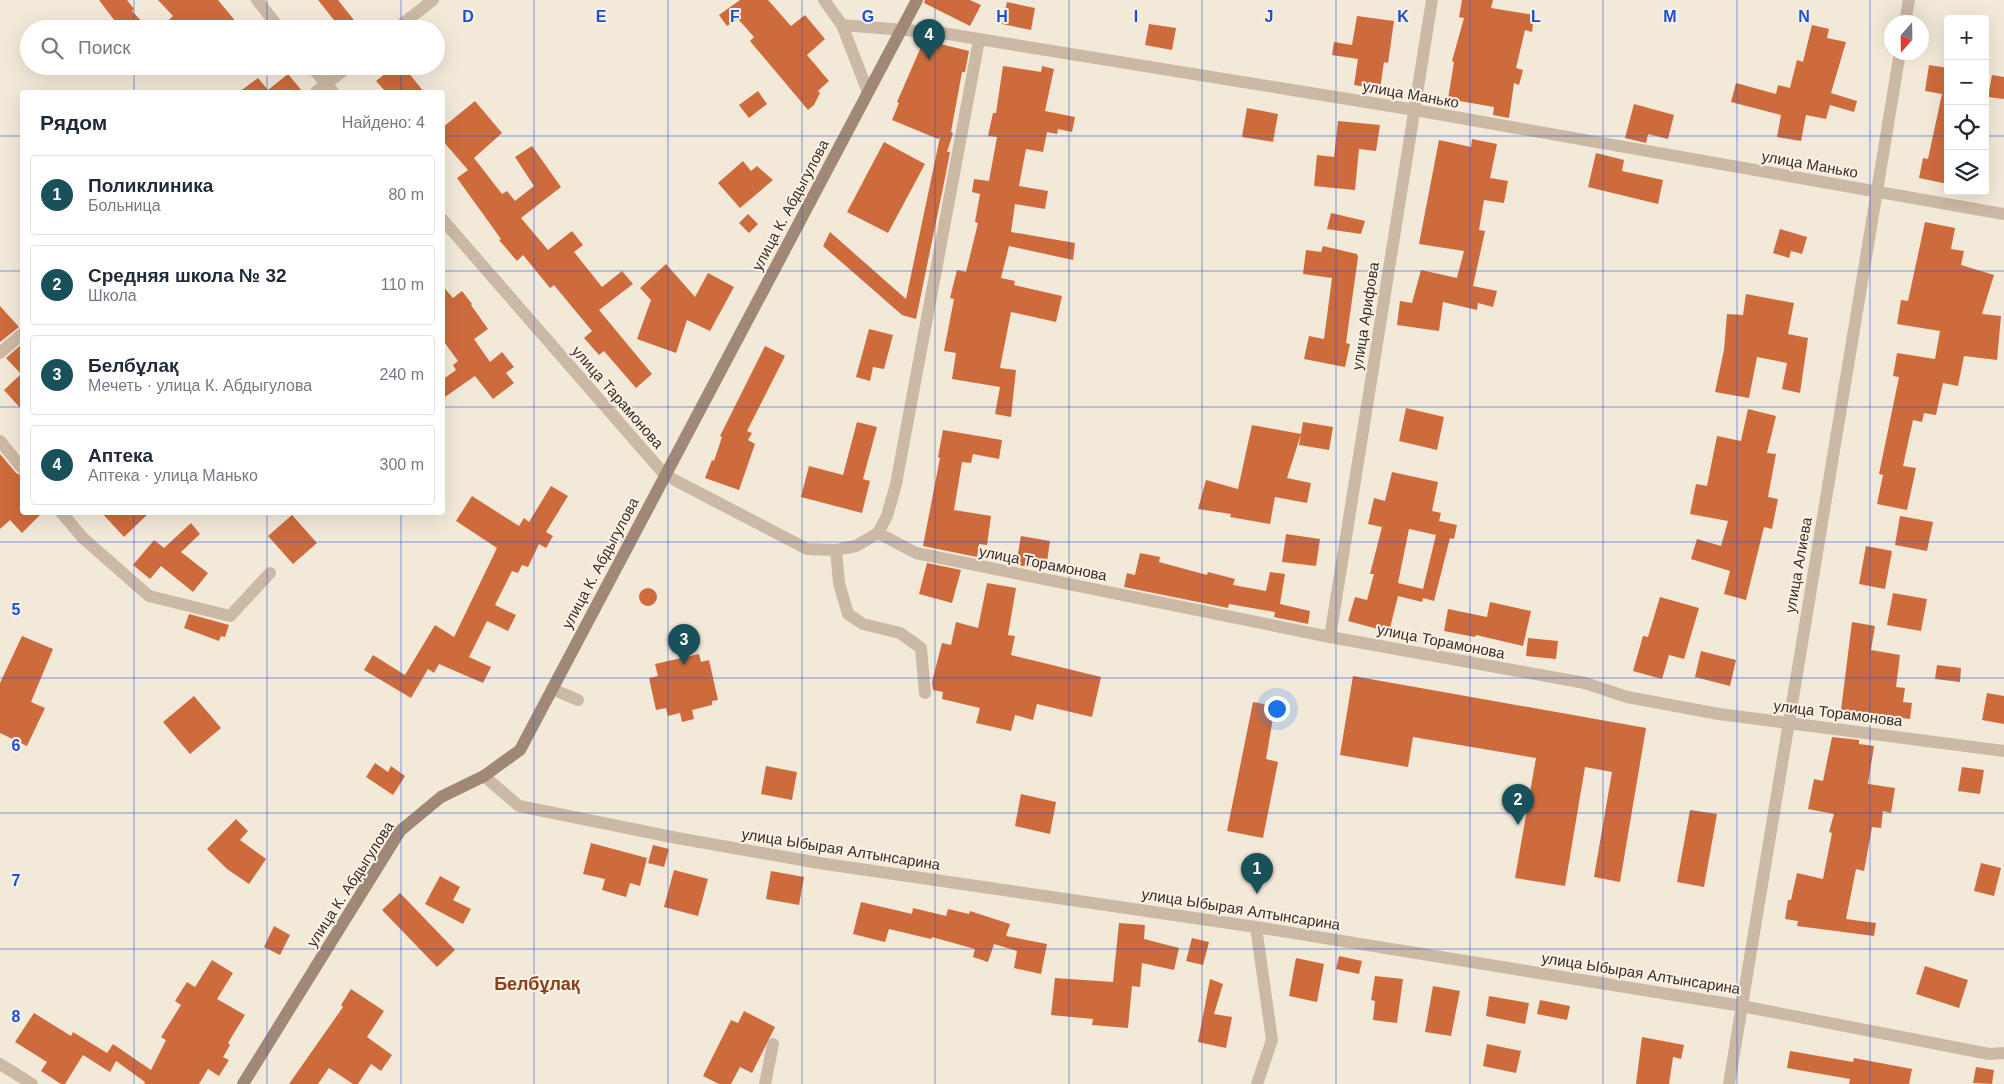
<!DOCTYPE html>
<html lang="ru">
<head>
<meta charset="utf-8">
<style>
  :root { --surface:#fff; --page:#f2f2f3; --text:#1f2937; --muted:#747a83; --line:#e0e1e3; --accent:#19515b }
  body { margin:0; font-family:Helvetica,sans-serif; background:var(--page); color:var(--text) }
  .controls { position:absolute; right:15px; top:15px; display:grid; overflow:hidden; border-radius:5px; box-shadow:0 5px 20px #0002 }
  .controls button { width:45px; height:45px; display:grid; place-items:center; padding:0; border:0; border-bottom:1px solid var(--line); background:var(--surface); color:var(--text); font:25px sans-serif }
  .compass { position:absolute; left:1884px; top:15px; width:45px; height:45px; border-radius:50%; background:var(--surface); box-shadow:0 5px 20px #0002; rotate:200deg }
  .you { position:absolute; left:1276px; top:708px; width:18px; height:18px; margin:-12px; border:4px solid #fff; border-radius:50%; background:#1a73e8; box-shadow:0 0 0 8px #1a73e833 }
  .badge { display:grid; place-items:center; width:32px; height:32px; border-radius:50%; background:var(--accent); color:#fff; font-size:16px; font-weight:700 }
  .pin { position:absolute; translate:-50% -41px; filter:drop-shadow(0 1px 2px #0008) }
  .pin::after { content:''; position:absolute; top:26px; width:18px; height:15px; background:inherit; clip-path:polygon(0 0,100% 0,50% 100%) }
  .list { margin:0; padding:0; list-style:none }
  h2 { display:flex; justify-content:space-between; align-items:center; height:65px; margin:0; padding:0 20px; font-size:21px }
  h2 small { font-size:16px; font-weight:400; color:var(--muted) }
  .list li { display:grid; grid-template-columns:32px 1fr auto; gap:15px; align-items:center; box-sizing:border-box; height:80px; margin:0 10px 10px; padding:0 10px; border:1px solid var(--line); border-radius:5px }
  .list b { display:block; font-size:19px; white-space:nowrap }
  .list p { margin:0; font-size:16px; white-space:nowrap; color:var(--muted) }
  .list em { font-size:16px; font-style:normal; color:var(--muted) }
  .icon { flex:none; width:28px; height:28px; fill:none; stroke:currentColor; stroke-width:2; stroke-linecap:round; stroke-linejoin:round }
  .map { position:relative; flex:none; width:2004px; height:1084px; overflow:hidden }
  .search { position:absolute; background:var(--surface); box-shadow:0 5px 20px #0002; left:20px; top:20px; width:425px; height:55px; display:flex; align-items:center; gap:12px; box-sizing:border-box; padding:0 18px; border-radius:28px; color:var(--muted); font-size:19px }
  .panel { position:absolute; background:var(--surface); box-shadow:0 5px 20px #0002; left:20px; top:90px; width:425px; height:425px; border-radius:5px }
  .map>svg:first-child { display:block }
  .building { fill:#ce6b3c; fill-rule:evenodd }
  .lines { fill:none; stroke-linecap:round; stroke-linejoin:round }
  .street { stroke:#ccb9a4; stroke-width:12 }
  .secondary { stroke:#a08875; stroke-width:12 }
  .grid { fill:none; stroke:#1d4ed8; stroke-width:1; stroke-opacity:0.55 }
  .labels { text-anchor:middle; dominant-baseline:central; stroke-width:4; stroke-linejoin:round; paint-order:stroke }
  .street-label { font-size:15px; fill:#372d26; stroke:#faf2e6 }
  .quarter-label { font-size:18px; font-weight:bold; fill:#8b3e1a; stroke:#faf2e6 }
  .grid-label { font-size:16px; text-anchor:middle; font-weight:bold; fill:#1d4ed8; stroke:#faf2e6; stroke-width:4; stroke-linejoin:round; paint-order:stroke }
</style>
</head>
<body>
<div class="map">
<svg width="2004" height="1084" viewBox="0 0 2004 1084">
  <rect width="100%" height="100%" fill="#f3e9d9"/>
  <path class="building" d="M99 0H127L134 9 132 11 149 29H121Z
    M158 0H218L242 29H159L173 16Z
    M318 0H338L361 29H341Z
    M740 0H768L791 26 805 15 825 39 807 55 829 81 818 91 820 93 814 105 808 110 750 41 754 37 738 19 727 26 719 15Z
    M925 0H970L981 5 970 26 924 3Z
    M1462 0H1493L1491 8 1534 15 1532 32 1525 30 1516 68 1523 70 1519 85 1514 83 1509 118 1493 115 1494 107 1448 99 1454 62 1452 61 1464 18 1459 17Z
    M1007 2 1035 8 1031 30 1002 24Z
    M1357 16 1394 21 1388 63 1384 62 1380 89 1354 85 1358 59 1332 55 1334 42 1352 45Z
    M1149 24 1176 28 1172 50 1145 45Z
    M1812 25 1829 29 1827 38 1846 42 1831 93 1857 101 1854 112 1830 105 1826 119 1806 115 1801 141 1777 137 1781 115 1731 102 1736 83 1776 94 1778 85 1790 88 1797 60 1803 62Z
    M924 40 969 51 965 72H962L951 132 953 133 947 152H950L945 178 916 319 902 315 823 246 830 232 906 299 940 137 938 139 892 120 899 103 897 102Z
    M1929 65 1948 68V184L1919 178 1923 158 1928 159 1942 94 1925 91Z
    M395 66H403L424 92H386L376 81Z
    M1003 66 1041 72 1042 66 1054 69 1045 111 1075 117 1072 132 1058 129 1057 134 1047 132 1043 152 1026 149 1019 186 1048 191 1045 209 1015 204 1011 232 1075 243 1073 260 1009 246 1001 278 1015 281 1014 285 1062 296 1056 322 1011 312 1000 368 1016 370 1011 417 995 414 1000 387 952 379 956 353 944 351 954 299 950 298 957 270 966 272 978 223 975 222 980 194 972 192 974 179 989 181 997 137 988 136 993 113H996Z
    M288 74 303 92H239L258 78 268 90Z
    M1992 75 2004 77V99L1988 97Z
    M758 91 767 104 749 118 739 105Z
    M475 101 502 133 474 158 502 194 507 191 515 201 534 186 515 157 532 146 561 187 521 218 548 250 572 231 583 245 574 252 602 287 622 271 633 284 599 310 652 374 636 388 604 351 599 355 584 338 592 331 554 285 550 288 523 255 517 261 499 240 501 239 457 178 468 170 442 140V128Z
    M1634 104 1674 115 1668 139 1648 134 1646 143 1625 138Z
    M1247 108 1278 114 1273 142 1242 137Z
    M1338 121 1380 125 1376 151 1359 149 1355 190 1314 186 1317 155 1334 157Z
    M1472 139 1497 144 1490 178 1508 181 1504 203 1484 200 1479 230 1485 231 1473 286 1497 291 1493 307 1478 303 1477 310 1443 302 1439 331 1397 325 1400 301 1412 303 1421 270 1457 278 1464 251 1419 244 1439 140 1471 147Z
    M884 142 925 164 888 233 847 212Z
    M1596 153 1624 160 1622 171 1663 180 1658 204 1588 187Z
    M743 161 751 171 757 166 773 180 740 208 718 183Z
    M1331 213 1365 221 1361 234 1327 229Z
    M748 214 758 224 749 233 739 223Z
    M1925 222 1955 228 1951 249 1964 251 1961 265 1994 275 1982 314 2001 316 1997 360 1964 356 1958 386 1943 383 1936 415 1924 413 1922 422 1913 420 1903 466 1916 468 1907 510 1877 504 1883 475 1879 474 1899 377 1893 376 1897 353 1935 359 1940 331 1897 324 1901 300 1908 301Z
    M1780 229 1807 237 1802 254 1791 251 1789 258 1773 253Z
    M1323 246 1357 254 1358 257 1346 343 1350 344 1345 367 1304 359 1309 336 1324 339 1332 278 1303 274 1306 250 1321 252Z
    M666 264 695 297 708 273 734 287 710 331 687 320 676 353 637 339 651 300 640 288Z
    M442 285 453 298 462 291 472 304 471 305 488 329 474 339 490 362 502 352 514 367 506 373 514 383 493 399 475 376 442 399V380L456 370 453 365 458 361 442 339Z
    M1746 294 1794 303 1788 334 1808 338 1800 393 1782 389 1787 363 1757 357 1749 398 1715 392 1724 350 1727 314 1743 315Z
    M0 306 19 327 0 342Z
    M869 329 893 335 884 369 873 367 870 381 856 377Z
    M22 344V410L4 390 21 374 6 358Z
    M765 346 785 356 747 431 752 433 748 440 755 444 739 490 705 478 712 460 714 461 722 437 720 436Z
    M1406 408 1444 417 1437 450 1399 441Z
    M1748 409 1776 416 1767 453 1776 454 1768 497 1778 499 1772 529 1764 527 1746 600 1724 594 1730 571 1691 559 1697 539 1721 546 1728 521 1690 514 1696 484 1707 486 1717 436 1741 441Z
    M857 422 877 427 863 479 870 481 862 513 801 497 809 466 843 475Z
    M1303 422 1333 427 1329 450 1299 445Z
    M1252 425 1301 434 1287 478 1311 483 1307 503 1275 497 1270 524 1230 517 1231 514 1198 509 1206 480 1238 489Z
    M943 430 1002 440 999 459 973 454 971 463 962 462 954 510 991 516 987 545 979 544 977 557 923 546 940 458 938 457Z
    M0 454 16 473 22 476V512H43L22 533 10 520 0 529Z
    M1392 472 1438 482 1432 511 1441 513 1439 521 1457 525 1454 539 1450 538 1434 601 1423 598 1422 602 1398 596 1389 632 1348 621 1355 597 1367 600 1374 574H1370L1382 527 1368 524 1374 498 1385 501ZM1409 529 1436 535 1423 589 1398 583Z
    M551 486 568 496 546 532 553 536 546 548 539 544 528 567 522 565 518 573 512 571 495 605 516 615 508 631 487 621 469 657 491 667 483 683 439 664 434 673 428 669 411 698 364 670 373 655 405 675 435 625 454 637 497 548 456 521 472 496 519 526 524 518 529 522Z
    M101 512H150L124 537Z
    M292 515 317 543 293 564 268 536Z
    M1900 516 1933 522 1927 551 1895 545Z
    M191 523 200 534 181 552 208 573 193 592 161 566 150 579 133 565 154 540 164 548Z
    M1286 534 1320 539 1316 566 1282 562Z
    M1021 536 1050 541 1046 569 1016 565Z
    M1866 546 1892 551 1885 589 1859 584Z
    M1140 553 1160 557 1159 562 1207 575 1208 572 1235 579 1233 585 1266 591 1270 572 1285 574 1280 604 1310 611 1308 624 1274 617 1275 612 1229 604 1228 608 1124 587 1127 573 1135 575Z
    M927 563 961 570 952 603 919 594Z
    M987 583 1016 588 1008 635 1015 636 1011 655 1101 677 1092 717 1037 704 1033 720 1015 715 1011 731 976 723 980 708 942 699 943 692 933 690 932 682 942 643 951 645 956 622 978 628Z
    M639 597a9 9 0 1 1 18 0a9 9 0 1 1-18 0Z
    M1893 593 1927 599 1921 631 1887 625Z
    M1660 597 1699 608 1684 659 1669 655 1662 679 1633 671 1643 636 1648 637Z
    M1490 602 1531 611 1523 646 1476 635 1475 637 1444 631 1448 609 1487 617Z
    M189 614 229 625 225 637 221 636 219 641 184 628Z
    M1852 622 1875 626 1871 650 1900 655 1896 687 1905 688 1903 702 1912 703 1910 719 1841 710Z
    M22 636 53 649 31 702 45 708 27 746 0 733V683Z
    M1528 638 1558 641 1556 659 1526 656Z
    M1701 651 1736 660 1730 686 1695 677Z
    M699 654 701 662 709 660 718 700 712 701V705L692 710 694 719 682 722 680 713 668 716 666 708 656 710 649 678 658 676 655 664Z
    M1937 665 1961 668 1960 682 1935 679Z
    M1353 676 1646 728 1620 882 1594 877 1612 772 1585 767 1565 886 1515 878 1536 758 1413 737 1408 767 1340 755Z
    M1987 693 2004 696V724L1982 720Z
    M194 696 221 728 190 754 163 722Z
    M1253 702 1275 706 1266 759 1278 762 1263 838 1227 831Z
    M1832 737 1859 740V744L1874 746 1868 784 1895 788 1891 813 1883 811 1881 828 1872 827 1864 871 1856 869 1846 919 1876 923 1874 936 1797 926 1798 921 1785 919 1788 900H1791L1797 873 1823 879 1832 833 1829 832 1834 814 1808 809 1814 779 1823 781Z
    M375 763 388 772 391 766 405 776 393 795 366 777Z
    M766 766 797 772 792 800 761 794Z
    M1962 767 1984 770 1980 794 1958 791Z
    M1021 794 1056 802 1050 834 1015 826Z
    M1690 810 1717 814 1704 887 1677 882Z
    M236 819 248 831 240 840 266 859 249 884 227 869 207 849Z
    M591 843 647 858 640 886 630 883 626 897 602 890 605 879 583 874Z
    M653 845 669 849 664 867 648 863Z
    M1981 863 2001 868 1994 896 1974 891Z
    M674 870 708 879 698 916 664 907Z
    M771 871 804 877 799 905 766 899Z
    M440 876 460 887 453 900 471 909 463 924 425 904Z
    M400 893 455 950 437 967 382 910Z
    M861 902 912 914 913 908 946 916 948 909 969 914 970 911 1010 924 1006 936 1047 944 1041 974 1014 968 1017 951 994 944 988 962 973 957 975 949 932 937 931 939 889 929 885 942 853 934Z
    M1119 923 1145 925 1144 939 1179 948 1174 970 1142 963 1140 987 1132 986 1128 1028 1092 1025 1093 1019 1051 1015 1055 978 1113 982Z
    M274 926 290 935 280 955 264 947Z
    M1192 938 1209 942 1203 965 1186 961Z
    M1339 956 1362 961 1359 974 1336 969Z
    M1296 958 1324 964 1317 1002 1289 996Z
    M212 960 233 973 217 999 245 1015 228 1043 230 1045 223 1057 229 1060 219 1076 208 1069 199 1084H144L145 1082 116 1061 110 1072 83 1055 65 1084H61L41 1071 47 1062 15 1042 34 1013 71 1036 73 1032 107 1053 113 1044 151 1070 166 1040 161 1037 181 1005 175 1001 187 982 195 987Z
    M1925 966 1968 980 1959 1008 1916 994Z
    M1375 976 1403 979 1397 1023 1373 1020 1375 1001 1371 1000Z
    M1210 979 1223 984 1214 1014 1232 1017 1226 1048 1198 1042Z
    M1433 986 1460 991 1451 1036 1425 1032Z
    M351 989 384 1011 367 1037 392 1055 381 1071 371 1064 358 1084H353L329 1068 318 1084H289L343 1007 341 1005Z
    M1489 996 1529 1003 1525 1024 1486 1016Z
    M1540 1000 1570 1006 1567 1020 1537 1014Z
    M744 1011 775 1027 752 1073 740 1067 731 1084H719L703 1076 731 1020 738 1023Z
    M1642 1037 1684 1045 1681 1059 1673 1057 1669 1084H1636Z
    M1487 1044 1521 1051 1516 1073 1483 1066Z
    M1790 1051 1853 1062 1854 1058 1912 1069 1909 1084H1849L1850 1079 1787 1068Z
    M1976 1067 1994 1070 1992 1084 1973 1083Z"/>
  <g class="lines">
    <path class="street" d="M257 0 280 29
      M824 0 842 25 942 33 1415 110 2004 214
      M1905 22 1909 0
      M842 25 868 92
      M396 29 433 0
      M311 66 333 92
      M316 92 349 66
      M442 219 665 475 807 549 836 550 856 546 878 533 887 516 896 484 979 40
      M0 353 22 334
      M0 441 22 468
      M61 512 83 538 149 596 230 616 270 573
      M878 533 916 553 1330 637 1585 683 1627 697 1719 714 2004 751
      M836 550 839 583 848 614 863 624 900 633 921 648 925 693
      M1330 637 1432 0
      M552 689 578 700
      M484 776 519 806 677 838 819 863 1256 927 1742 1006 1989 1054 2004 1053
      M1256 927 1272 1040 1257 1084
      M0 1064 32 1084
      M765 1084 773 1044
      M1729 1084 1900 52"/>
    <path class="secondary" d="M243 1084 400 831 441 797 484 776 520 750 917 0"/>
  </g>
  <path class="grid" d="M134 0V29M267 0V29M401 0V29M534 0V1084M668 0V1084M802 0V1084M935 0V1084M1069 0V1084M1202 0V1084M1336 0V1084M1470 0V1084M1603 0V1084M1737 0V1084M1870 0V1084M134 66V92M267 66V92M401 66V92M0 136H22M442 136H1948M1985 136H2004M0 271H22M442 271H2004M0 407H22M442 407H2004M134 512V1084M267 512V1084M401 512V1084M0 542H2004M0 678H2004M0 813H2004M0 949H2004"/>
  <g class="labels">
    <g class="street-label">
      <text transform="translate(1411 94) rotate(10)">улица Манько</text>
      <text transform="translate(1810 164) rotate(10)">улица Манько</text>
      <text transform="translate(790 205) rotate(-62)">улица К. Абдыгулова</text>
      <text transform="translate(1365 316) rotate(-81)">улица Арифова</text>
      <text transform="translate(618 397) rotate(49)">улица Тарамонова</text>
      <text transform="translate(600 563) rotate(-62)">улица К. Абдыгулова</text>
      <text transform="translate(1043 563) rotate(11)">улица Торамонова</text>
      <text transform="translate(1798 565) rotate(-80)">улица Алиева</text>
      <text transform="translate(1441 641) rotate(11)">улица Торамонова</text>
      <text transform="translate(1838 713) rotate(7)">улица Торамонова</text>
      <text transform="translate(841 849) rotate(9)">улица Ыбырая Алтынсарина</text>
      <text transform="translate(350 884) rotate(-57)">улица К. Абдыгулова</text>
      <text transform="translate(1241 909) rotate(9)">улица Ыбырая Алтынсарина</text>
      <text transform="translate(1641 973) rotate(9)">улица Ыбырая Алтынсарина</text>
    </g>
    <g class="quarter-label">
      <text x="537" y="984">Белбұлақ</text>
    </g>
  </g>
  <g class="grid-label">
    <text x="468" y="22">D</text>
    <text x="601" y="22">E</text>
    <text x="735" y="22">F</text>
    <text x="868" y="22">G</text>
    <text x="1002" y="22">H</text>
    <text x="1136" y="22">I</text>
    <text x="1269" y="22">J</text>
    <text x="1403" y="22">K</text>
    <text x="1536" y="22">L</text>
    <text x="1670" y="22">M</text>
    <text x="1804" y="22">N</text>
    <text x="16" y="615">5</text>
    <text x="16" y="751">6</text>
    <text x="16" y="886">7</text>
    <text x="16" y="1022">8</text>
  </g>
</svg>
<div class="controls">
<button>+</button>
<button>−</button>
<button><svg class="icon" aria-label="locate" viewBox="0 0 24 24"><circle cx="12" cy="12" r="6"/><path d="M12 2v4M12 18v4M2 12h4M18 12h4"/></svg></button>
<button><svg class="icon" aria-label="layers" viewBox="0 0 24 24"><path d="M12 4l9 5-9 5-9-5zM3 14l9 5 9-5"/></svg></button>
</div>
<svg class="compass" viewBox="-18 -18 36 36"><path d="M0-13l5 13h-10z" fill="#e53935"/><path d="M0 13l5-13h-10z" fill="#747a83"/></svg>
<div class="you"></div>
<div class="pin badge" style="left:1257px;top:894px">1</div>
<div class="pin badge" style="left:1518px;top:825px">2</div>
<div class="pin badge" style="left:684px;top:665px">3</div>
<div class="pin badge" style="left:929px;top:60px">4</div>
<div class="search"><svg class="icon" aria-label="search" viewBox="0 0 24 24"><circle cx="10" cy="10" r="6"/><path d="M15 15l6 6"/></svg>Поиск</div>
<section class="panel">
<h2>Рядом<small>Найдено: 4</small></h2>
<ul class="list">
<li><span class="badge">1</span><div><b>Поликлиника</b><p>Больница</p></div><em>80 m</em></li>
<li><span class="badge">2</span><div><b>Средняя школа № 32</b><p>Школа</p></div><em>110 m</em></li>
<li><span class="badge">3</span><div><b>Белбұлақ</b><p>Мечеть · улица К. Абдыгулова</p></div><em>240 m</em></li>
<li><span class="badge">4</span><div><b>Аптека</b><p>Аптека · улица Манько</p></div><em>300 m</em></li>
</ul>
</section>
</div>
</body>
</html>
